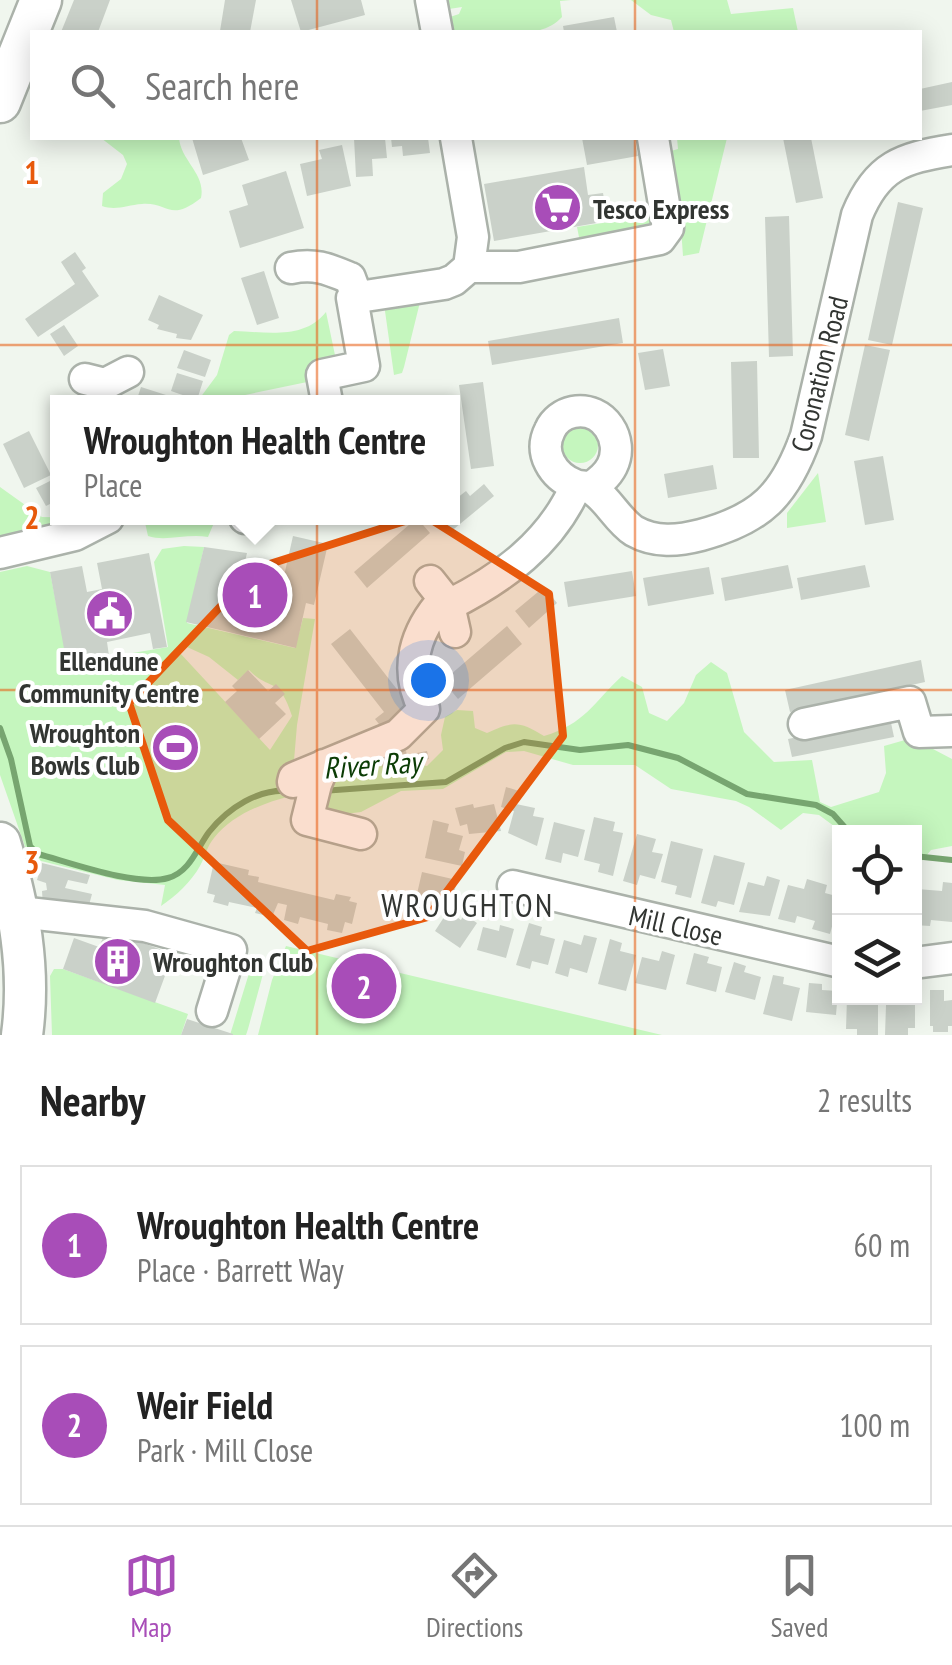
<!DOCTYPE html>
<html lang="en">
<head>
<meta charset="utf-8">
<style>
  :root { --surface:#fff; --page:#f6f6f6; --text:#222; --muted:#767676; --line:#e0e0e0; --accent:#a84db8 }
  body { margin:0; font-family:"PT Sans Narrow",sans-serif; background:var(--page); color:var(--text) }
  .controls { position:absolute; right:30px; bottom:30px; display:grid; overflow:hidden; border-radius:0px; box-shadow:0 5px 25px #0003 }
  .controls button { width:90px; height:90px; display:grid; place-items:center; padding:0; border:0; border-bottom:2px solid var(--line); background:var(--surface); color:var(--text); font:50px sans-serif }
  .you { position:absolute; left:428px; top:680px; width:35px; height:35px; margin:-25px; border:8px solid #fff; border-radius:50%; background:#1a73e8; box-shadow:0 0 0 15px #1a73e833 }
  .badge { display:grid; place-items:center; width:65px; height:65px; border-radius:50%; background:var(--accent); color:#fff; font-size:32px; font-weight:700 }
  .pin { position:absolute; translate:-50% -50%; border:5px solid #fff; box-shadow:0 2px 10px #0006 }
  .popup { position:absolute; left:50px; top:395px; width:410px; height:130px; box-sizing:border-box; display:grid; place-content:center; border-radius:0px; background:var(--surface); filter:drop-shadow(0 2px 8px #0005); font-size:32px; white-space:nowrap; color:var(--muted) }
  .popup b { font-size:38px; color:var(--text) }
  .popup::after { content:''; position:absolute; left:50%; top:100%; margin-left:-20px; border:20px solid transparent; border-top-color:var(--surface) }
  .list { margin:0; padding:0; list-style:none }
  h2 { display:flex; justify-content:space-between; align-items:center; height:130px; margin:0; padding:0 40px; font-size:42px }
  h2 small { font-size:32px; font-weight:400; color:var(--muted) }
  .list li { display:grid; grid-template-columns:65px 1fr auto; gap:30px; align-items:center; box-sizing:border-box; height:160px; margin:0 20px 20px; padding:0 20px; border:2px solid var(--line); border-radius:0px }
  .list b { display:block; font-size:38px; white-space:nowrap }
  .list p { margin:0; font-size:32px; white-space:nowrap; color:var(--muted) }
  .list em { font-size:32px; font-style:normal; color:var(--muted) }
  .icon { flex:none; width:55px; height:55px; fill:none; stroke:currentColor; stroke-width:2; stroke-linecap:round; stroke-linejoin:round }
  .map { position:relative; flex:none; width:952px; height:1035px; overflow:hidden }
  .search { position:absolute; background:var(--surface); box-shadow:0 5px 25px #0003; left:30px; right:30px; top:30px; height:110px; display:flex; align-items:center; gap:25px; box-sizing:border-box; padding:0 35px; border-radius:0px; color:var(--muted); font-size:38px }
  .sheet { height:490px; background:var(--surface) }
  nav { display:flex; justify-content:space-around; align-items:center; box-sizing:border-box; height:140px; border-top:2px solid var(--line); background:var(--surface); font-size:28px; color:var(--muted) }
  nav a { display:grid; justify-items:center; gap:5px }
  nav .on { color:var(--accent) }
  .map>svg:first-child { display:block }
  .green { fill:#c5f6be; fill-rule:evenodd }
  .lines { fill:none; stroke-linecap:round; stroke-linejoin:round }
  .stream { stroke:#77a570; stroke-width:6 }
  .building { fill:#cad1c9 }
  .minor-casing { stroke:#abb2aa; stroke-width:35 }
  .major-casing { stroke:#abb2aa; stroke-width:45 }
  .minor { stroke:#fff; stroke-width:30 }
  .major { stroke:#fff; stroke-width:40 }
  .marked { fill:#e8590c; fill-opacity:0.2; stroke:#e8590c; stroke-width:8; stroke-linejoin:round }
  .grid { fill:none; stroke:#e8590c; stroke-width:2.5; stroke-opacity:0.55 }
  .labels { text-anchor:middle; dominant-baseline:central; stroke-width:8; stroke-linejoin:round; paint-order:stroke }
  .poi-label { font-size:28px; font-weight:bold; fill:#323532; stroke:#fff; text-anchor:start }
  .street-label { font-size:28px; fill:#323532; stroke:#fff }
  .water-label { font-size:30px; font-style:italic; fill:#0b3c05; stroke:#fff }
  .quarter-label { font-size:32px; letter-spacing:2.5px; fill:#323532; stroke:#fff }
  .grid-label { font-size:32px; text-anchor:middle; font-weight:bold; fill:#e8590c; stroke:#fff; stroke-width:8; stroke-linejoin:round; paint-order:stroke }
</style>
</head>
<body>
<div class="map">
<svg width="952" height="1035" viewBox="0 0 952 1035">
  <rect width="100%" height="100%" fill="#f0f6ee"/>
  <path class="green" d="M441 0H571L560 1 562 17C539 43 481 32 448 32L444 19 459 14 462 7 449 9 442 6Z
    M631 0H727L731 14 793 8 798 32H674L671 20 651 15Z
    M101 138H179C181 161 206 174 201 198 169 223 169 202 142 204 127 205 116 211 102 206L103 193 121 179 127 164 123 155Z
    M677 138H727L699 253 683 256 681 228 664 153 678 149Z
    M636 206 649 213 651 228 581 247 577 227 628 219 627 208Z
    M421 298 404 367 402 373 394 375 384 304Z
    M326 312 336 360 312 381 221 400V402H197L217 375 229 335 234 331C267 332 304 340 326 312Z
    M562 445a18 18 0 1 1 36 0a18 18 0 1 1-36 0Z
    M818 473 826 522 787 528V513Z
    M0 487 42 517 91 518 0 543Z
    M144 518H216L208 537C188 533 166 542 148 536Z
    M184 546 204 547 187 623 295 648 303 618 315 619 297 725 291 796C263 803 232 815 214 838 207 846 205 857 200 866 191 882 176 896 161 906L165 885 118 880 29 858 0 775V572L27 566 50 572 68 664 168 647 154 562 162 549ZM187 647 209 657 238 680 249 670C270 692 279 675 292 716L270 750 180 653Z
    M711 662 727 673 744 732 774 762 812 760 820 802 831 807 879 792 886 773 884 746 912 738 952 759V846L931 850 921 862 915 861 914 832H842L819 815 803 813 781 830 749 807 736 801 671 789 635 765H573L524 751 506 752 443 789 401 791 361 812 329 816 316 798C335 760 389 756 427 766L443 750 441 735 445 717 457 710 473 711 475 728 487 733C513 721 519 721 544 736 585 724 593 703 622 676L642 687 649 713 667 721 684 703 696 675Z
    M286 946 662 1035H258L272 980Z
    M255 954 266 960V963L248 1029 246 1035H230Z
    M54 969H63L188 1014 181 1035H52L50 976Z"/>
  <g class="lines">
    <path class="stream" d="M0 728 11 759 30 846 38 854C71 863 137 887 168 878 190 872 197 848 209 832 228 808 259 788 289 791
      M322 791 446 782 505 748 524 742 580 750 628 745 678 758 747 794 816 805 833 814 849 832
      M914 856 952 860"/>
  </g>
  <path class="building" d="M74 0H110L98 32H61Z
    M225 0H256L250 32 220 31Z
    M291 0H361L365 15 301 32Z
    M614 17 617 32H564L563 26Z
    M952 82V105L920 111V89Z
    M192 138H241L249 160 203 175Z
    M354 138H385L387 158 372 159 373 176 356 177Z
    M391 138H428L430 153 403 156 402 146 392 147Z
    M582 138H634L638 156 587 165Z
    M783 138H811L823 198 796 203Z
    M342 145 351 186 307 196 300 164 322 159 319 150Z
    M584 167 588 195 603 193 608 221 494 241 484 184Z
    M286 171 304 228 240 248 229 211 248 205 242 185Z
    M898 202 923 208 892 345 868 340Z
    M789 216 793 356 769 357 765 217Z
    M75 252 86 268 82 271 99 296 38 337 25 319 75 284 61 262Z
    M264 271 279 318 257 325 241 278Z
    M159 295 203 315 191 340 176 338 177 334 157 329 159 325 148 320Z
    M619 318 623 343 492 365 488 341Z
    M64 325 78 346 64 356 50 334Z
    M865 345 890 350 869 441 845 435Z
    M663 349 670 386 645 390 638 353Z
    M184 350 211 360 205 377 177 368Z
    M757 361 759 458H733L731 362Z
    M177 373 203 381 197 400 171 391Z
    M483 382 494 466 471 469 459 385Z
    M141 387 166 395 164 402H136Z
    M29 431 51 475 24 488 3 444Z
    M883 456 894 520 865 525 854 461Z
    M713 465 717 489 668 498 664 474Z
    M58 477V500L46 506 36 488Z
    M484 484 494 496 449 533 436 518H452V502L466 491 470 496Z
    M417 518 430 533 367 588 354 572Z
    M293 536 328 544 314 605 306 603 296 648 186 622 204 547 247 553 244 566 259 570 260 564 275 567 274 574 284 576Z
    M149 553 167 647 153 649 150 633 107 642 109 656 67 665 50 572 82 566 87 592 102 589 97 563Z
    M788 565 793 588 725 601 721 578Z
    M865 565 870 587 801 600 797 578Z
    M709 567 714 594 648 606 643 578Z
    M632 571 636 596 568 607 564 582Z
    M544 587 557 603 529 628 515 611Z
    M507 626 522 644 458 699 443 681Z
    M350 629 410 706 382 728 375 719 384 712 331 644Z
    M921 660 925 682 790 712 785 690Z
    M248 670 268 691 276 684 285 694 275 703 286 714 259 739 225 702 237 691 232 686Z
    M890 718 894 737 792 757 788 739Z
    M406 751 407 755 427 751 429 759 383 769 380 757Z
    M506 787 519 791 516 804 535 808 533 816 544 818 537 846 508 833 514 811 501 807Z
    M473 804 474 808 494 804 501 831 469 834 467 824 460 826 455 808Z
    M594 817 615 822 613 831 623 833 613 876 598 872 600 864 584 860Z
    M433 820 449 824 447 832 463 836 459 850 465 852 462 866 425 858Z
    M554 822 585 830 578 857 563 853 561 863 545 859Z
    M637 834 656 839 652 852 663 854 655 879 640 875 637 885 623 881Z
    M671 841 703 849 691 898 675 894 677 886 661 882Z
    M714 855 745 863 734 905 718 901 716 907 701 903Z
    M214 862 249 870 248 875 259 877 258 882 334 900 336 894 351 897 349 901 357 903 352 924 345 922 342 933 327 930 328 924 300 917 298 924 284 920 287 905 278 903 272 917 255 913 257 908 229 902 228 906 213 902 215 895 207 893Z
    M42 863 90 875 87 884 68 880 65 888 92 894 89 905 81 903V907L43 906 42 891 47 890 46 883 37 880Z
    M422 872 457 880 454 894 449 893 447 904 430 900 428 910 414 907Z
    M767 876 780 880 770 916 739 912 748 882 764 886Z
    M807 879 827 885 825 893 840 897 830 934 812 929 815 921 797 916 795 923 778 919 788 885 804 889Z
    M943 882 952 883V922L931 920 930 926 914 925 917 889 942 891Z
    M448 911 461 920 464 914 477 923 460 948 435 931Z
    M529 923 542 927 540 935 555 939 548 965 532 961 530 969 516 965Z
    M500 925 514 929 506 958 477 950 483 927 499 931Z
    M105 933 130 943 132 939 173 954 155 1003 63 969 74 938 99 947Z
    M584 935 597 938 587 973 570 968 568 977 555 973 564 940 581 945Z
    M610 939 622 943 620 951 636 955 626 991 598 984Z
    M662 951 675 955 666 990 635 983 642 957 659 961Z
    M694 953 709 957 707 963 722 967 716 992 686 984Z
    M734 962 746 966 744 972 761 977 755 1000 725 992Z
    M773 975 784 977 783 984 800 988 792 1021 763 1014Z
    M809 983 822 984V990L838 991 836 1015 806 1012Z
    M930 990H944V1001L952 1000V1026H948V1032H933V1026H930Z
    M847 998 878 1000V1035H857V1029H846Z
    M902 998H915V1028H908V1035H885L886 1005H902Z
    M187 1019 233 1034V1035H181Z"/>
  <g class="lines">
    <defs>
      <path id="minor" d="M431 0 437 32
        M469 267H519L660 239 668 228 653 138
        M291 268C315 263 328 269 350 278L357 297
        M85 379 105 384 128 372
        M327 402 322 375 364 366 352 298 444 284 454 280 469 267 473 237 456 138
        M590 488C599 482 607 476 612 466 625 440 604 406 573 412 563 414 554 421 550 430 538 453 553 476 575 485 580 487 586 486 590 488 607 497 617 520 634 531 655 543 678 541 701 535 761 519 785 495 806 436L857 215C877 166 902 158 952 150
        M245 518H254
        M0 553 75 535 108 518
        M430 581 449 605 455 632
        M449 605C503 578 551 543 576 486
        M804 724 910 702 919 732 952 731
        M324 765 316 784 307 820 361 834
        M293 782 294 778 398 735 424 709C403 669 415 631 444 599
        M513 886 840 962
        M19 912 145 926 231 950 212 1011
        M914 963 952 958"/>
      <path id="major" d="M0 102 41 0
        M0 843C19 906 31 968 22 1035"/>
    </defs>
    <use href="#minor" class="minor-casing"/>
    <use href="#major" class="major-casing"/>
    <use href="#minor" class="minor"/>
    <use href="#major" class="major"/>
  </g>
  <path class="marked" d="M424 515 549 594 563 736 428 917 307 951 168 820 129 703 257 568Z"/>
  <path class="grid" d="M317 0V32M635 0V32M317 138V1035M635 138V1035M0 345H952M0 690H952"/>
  <defs>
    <symbol id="supermarket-disc" viewBox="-11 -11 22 22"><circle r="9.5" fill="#a84db8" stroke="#fff"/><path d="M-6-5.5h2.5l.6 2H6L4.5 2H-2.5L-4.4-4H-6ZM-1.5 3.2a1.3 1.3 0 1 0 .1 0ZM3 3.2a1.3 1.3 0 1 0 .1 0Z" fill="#fff"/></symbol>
    <symbol id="civic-disc" viewBox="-11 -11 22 22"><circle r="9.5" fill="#a84db8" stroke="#fff"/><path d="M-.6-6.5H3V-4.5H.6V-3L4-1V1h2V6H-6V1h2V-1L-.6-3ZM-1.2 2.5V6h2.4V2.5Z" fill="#fff"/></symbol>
    <symbol id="stadium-disc" viewBox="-11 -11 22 22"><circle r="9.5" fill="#a84db8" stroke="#fff"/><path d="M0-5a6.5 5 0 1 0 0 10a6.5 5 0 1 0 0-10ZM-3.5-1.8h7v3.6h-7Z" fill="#fff"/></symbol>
    <symbol id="building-disc" viewBox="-11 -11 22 22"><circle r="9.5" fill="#a84db8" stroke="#fff"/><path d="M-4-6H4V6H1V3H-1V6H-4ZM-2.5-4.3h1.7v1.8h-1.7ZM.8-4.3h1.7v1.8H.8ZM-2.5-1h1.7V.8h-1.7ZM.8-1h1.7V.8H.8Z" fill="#fff"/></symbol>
  </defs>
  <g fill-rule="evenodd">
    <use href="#supermarket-disc" x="530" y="180" width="55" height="55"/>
    <use href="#civic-disc" x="82" y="586" width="55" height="55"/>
    <use href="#stadium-disc" x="148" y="720" width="55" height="55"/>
    <use href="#building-disc" x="90" y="934" width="55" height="55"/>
  </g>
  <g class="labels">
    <g class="poi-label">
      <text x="593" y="208">Tesco Express</text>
      <text x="109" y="660" text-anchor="middle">Ellendune<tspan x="109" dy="32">Community Centre</tspan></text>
      <text x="140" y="732" text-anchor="end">Wroughton<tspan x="140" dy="32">Bowls Club</tspan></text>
      <text x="153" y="961">Wroughton Club</text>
    </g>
    <g class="street-label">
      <text transform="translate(819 374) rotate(-76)">Coronation Road</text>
      <text transform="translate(676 925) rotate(13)">Mill Close</text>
    </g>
    <g class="water-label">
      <text transform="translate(372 764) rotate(-4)">River Ray</text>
    </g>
    <g class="quarter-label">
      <text x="468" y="905">WROUGHTON</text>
    </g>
  </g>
  <g class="grid-label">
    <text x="32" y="184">1</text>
    <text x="32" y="529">2</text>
    <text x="32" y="874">3</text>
  </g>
</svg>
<div class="controls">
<button><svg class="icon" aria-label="locate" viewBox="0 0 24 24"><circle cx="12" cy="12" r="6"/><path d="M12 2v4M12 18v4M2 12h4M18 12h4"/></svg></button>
<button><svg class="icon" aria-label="layers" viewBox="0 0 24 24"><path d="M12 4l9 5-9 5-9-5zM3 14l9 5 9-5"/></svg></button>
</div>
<div class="you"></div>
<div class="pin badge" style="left:255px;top:595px">1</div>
<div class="popup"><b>Wroughton Health Centre</b>Place</div>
<div class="pin badge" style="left:364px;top:986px">2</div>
<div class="search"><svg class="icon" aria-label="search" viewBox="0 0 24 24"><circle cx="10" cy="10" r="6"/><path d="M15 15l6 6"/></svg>Search here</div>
</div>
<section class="sheet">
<h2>Nearby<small>2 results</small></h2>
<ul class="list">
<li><span class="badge">1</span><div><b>Wroughton Health Centre</b><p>Place · Barrett Way</p></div><em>60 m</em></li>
<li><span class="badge">2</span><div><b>Weir Field</b><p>Park · Mill Close</p></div><em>100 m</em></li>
</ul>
</section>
<nav>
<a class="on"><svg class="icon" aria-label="map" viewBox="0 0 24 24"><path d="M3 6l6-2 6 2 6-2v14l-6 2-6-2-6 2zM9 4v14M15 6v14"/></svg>Map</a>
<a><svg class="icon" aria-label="directions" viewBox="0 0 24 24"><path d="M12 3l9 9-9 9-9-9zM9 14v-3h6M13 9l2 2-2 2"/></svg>Directions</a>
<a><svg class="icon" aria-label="saved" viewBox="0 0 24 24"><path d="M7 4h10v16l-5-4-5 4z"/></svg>Saved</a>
</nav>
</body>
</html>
